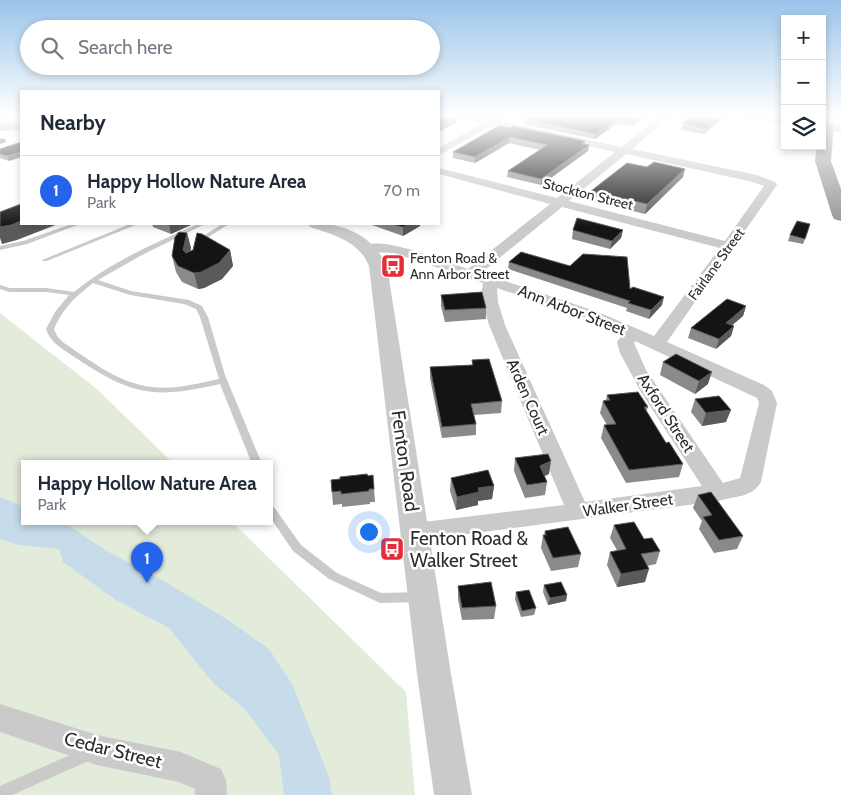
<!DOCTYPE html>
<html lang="en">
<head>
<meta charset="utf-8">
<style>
  :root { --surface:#fff; --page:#f6f6f7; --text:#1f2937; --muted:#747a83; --line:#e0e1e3; --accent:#2563eb }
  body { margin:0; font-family:Cabin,sans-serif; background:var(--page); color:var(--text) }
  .controls { position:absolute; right:15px; top:15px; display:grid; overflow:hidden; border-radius:0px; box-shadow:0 2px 8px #0003 }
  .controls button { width:45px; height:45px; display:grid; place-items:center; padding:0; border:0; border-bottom:1px solid var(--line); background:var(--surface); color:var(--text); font:25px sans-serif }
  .you { position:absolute; left:368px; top:531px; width:18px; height:18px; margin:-12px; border:4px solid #fff; border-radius:50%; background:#1a73e8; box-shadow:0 0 0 8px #1a73e833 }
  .badge { display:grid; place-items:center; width:32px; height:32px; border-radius:50%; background:var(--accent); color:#fff; font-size:16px; font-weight:700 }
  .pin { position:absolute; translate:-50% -41px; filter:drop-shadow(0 1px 2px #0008) }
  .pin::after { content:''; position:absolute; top:26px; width:18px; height:15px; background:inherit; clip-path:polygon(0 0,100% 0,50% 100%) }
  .popup { position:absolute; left:21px; top:460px; width:252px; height:65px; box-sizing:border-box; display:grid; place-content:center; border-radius:0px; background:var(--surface); filter:drop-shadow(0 1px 4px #0005); font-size:16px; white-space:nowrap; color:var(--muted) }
  .popup b { font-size:19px; color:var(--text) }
  .popup::after { content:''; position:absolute; left:50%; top:100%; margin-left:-10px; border:10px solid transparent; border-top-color:var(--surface) }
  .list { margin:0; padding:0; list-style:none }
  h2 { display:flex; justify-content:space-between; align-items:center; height:65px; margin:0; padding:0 20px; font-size:21px }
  h2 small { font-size:16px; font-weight:400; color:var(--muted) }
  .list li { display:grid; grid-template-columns:32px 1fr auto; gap:15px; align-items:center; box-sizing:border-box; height:70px; padding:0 20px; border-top:1px solid var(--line) }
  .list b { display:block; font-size:19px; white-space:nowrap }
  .list p { margin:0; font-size:16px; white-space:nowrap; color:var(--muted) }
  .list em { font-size:16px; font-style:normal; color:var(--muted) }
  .icon { flex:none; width:28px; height:28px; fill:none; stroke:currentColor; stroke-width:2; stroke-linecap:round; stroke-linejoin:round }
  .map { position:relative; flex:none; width:841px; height:795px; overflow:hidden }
  .search { position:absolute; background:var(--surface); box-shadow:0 2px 8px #0003; left:20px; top:20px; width:420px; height:55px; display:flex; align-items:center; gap:12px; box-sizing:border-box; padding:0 18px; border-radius:28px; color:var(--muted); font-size:19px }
  .panel { position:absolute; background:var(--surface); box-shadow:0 2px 8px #0003; left:20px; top:90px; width:420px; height:135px; border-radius:0px }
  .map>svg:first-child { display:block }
  .green { fill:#e3ebda }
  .water { fill:#c6dceb }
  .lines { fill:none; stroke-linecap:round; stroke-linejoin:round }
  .service { fill:#cacaca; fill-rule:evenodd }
  .minor { fill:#cacaca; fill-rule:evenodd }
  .tertiary { fill:#cacaca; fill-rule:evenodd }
  .secondary { fill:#b7b7b7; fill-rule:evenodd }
  .primary { fill:#a5a5a5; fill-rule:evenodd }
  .motorway { fill:#949494; fill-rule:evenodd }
  .wall { fill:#8a8a8a }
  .shaded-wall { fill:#5a5a5a }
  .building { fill:#141414; stroke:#5a5a5a }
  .labels { text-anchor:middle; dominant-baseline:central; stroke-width:5; stroke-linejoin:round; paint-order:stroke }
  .far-street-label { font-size:14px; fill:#2d2d2d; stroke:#fff }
  .far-poi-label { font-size:14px; fill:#2d2d2d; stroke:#fff; text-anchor:start }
  .street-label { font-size:16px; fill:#2d2d2d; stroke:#fff }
  .near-street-label { font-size:19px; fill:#2d2d2d; stroke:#fff }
  .near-poi-label { font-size:19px; fill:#2d2d2d; stroke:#fff; text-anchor:start }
</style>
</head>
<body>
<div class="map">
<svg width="841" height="795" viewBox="0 0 841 795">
  <rect width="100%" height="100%" fill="#fff"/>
  <path class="green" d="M0 313 98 390 174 464H24V522H232L406 692 415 795H0Z"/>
  <path class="water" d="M0 497 24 507V522L65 523 107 551 164 581 228 620 269 649 293 686 329 777 332 795H284L279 755 243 707 214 684 169 628 116 600 63 562 59 549 19 545 0 539Z"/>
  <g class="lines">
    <path class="service" d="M72 224H80L27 244 0 250V246L23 241Z
      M130 224H138L47 261H43L42 260Z
      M198 224H205L142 255 98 280 131 291 189 300 202 306 208 317 225 375 262 464H252L220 384C154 399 133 396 76 358 64 350 50 343 46 329L55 312 69 295 46 292H10L0 289V285L10 288H46L74 292C111 262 154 243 198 224ZM93 283 130 295 184 304 196 309 200 317 219 379C195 384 170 391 145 386 116 381 88 359 64 343L57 336 54 329C64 307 74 298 93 283Z
      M222 224H229L199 243 194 242Z
      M270 506 274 507 301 545 337 573 381 593 419 592 423 593 425 597 423 601 419 602 380 603 329 579 293 551 270 517Z
      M88 747 93 749 95 754 93 759 12 795H0V786Z"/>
    <path class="minor" d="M454 115C466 115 477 118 488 118 493 118 496 116 500 117L501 121 621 147 661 115H672L632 149 757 175 775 182 777 185 667 342 764 385 772 391 777 403 761 482C752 498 734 496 718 501L415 541 407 538 403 532 407 526 415 523 564 505 489 325 481 296 483 283 394 253 369 252 362 248C375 232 450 263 468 269L550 204 439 174V168L557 198 615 152 493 125 439 155V148L483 123ZM626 154 753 182 764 186 725 241 569 201ZM562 207 720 248 654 336 598 312 481 273ZM497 288 586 318 622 335 617 342 620 353 641 392 702 486 585 502 505 325 498 302ZM635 341 757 398 759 403 740 478 723 483 646 370 634 343Z
      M0 704 97 735 181 752 221 769 226 780 227 795H195V789L179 782 97 765 0 732Z"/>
    <path class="tertiary" d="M0 117 21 124V132L0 125Z
      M308 224C342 222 372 234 387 266L451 674 472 795H434L417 674 369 266C359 241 334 235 310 227Z"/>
    <path class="secondary" d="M742 115 785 116V124L749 119Z
      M822 122 841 124V132L822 130Z"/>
    <path class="primary" d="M21 122V130L0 131V123Z"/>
    <path class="motorway" d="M827 122 834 126 831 161 841 189V221L834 219 832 215 815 161 817 146H822V123Z"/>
  </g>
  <path class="wall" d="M648 115 632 126 616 124 595 139 524 124 525 119Z
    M689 115H724V117L704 134 681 130 683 124Z
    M500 125 585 141V144L589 145 588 151 541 185 507 177 508 171 540 150 509 143 475 163 453 158V152Z
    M21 142V157L9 161 0 158V149Z
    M683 177 645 214 589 200 591 191Z
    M152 224H193L171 234 153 227Z
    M372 224H420V226L403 236 372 225Z
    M573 230H623L621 238 610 249 572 239Z
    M187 233 191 248 190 251 230 250 233 266 222 279 204 288 198 289 182 282 176 272 172 256Z
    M790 235 805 239 803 244 788 241Z
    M509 262 630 289 662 305 649 319 626 311 627 308 508 269Z
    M441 295 486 308V319L445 322 441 306Z
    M746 306 743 316 732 325 734 326 731 336 716 349 688 338 691 328Z
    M472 360 502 401 501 413 474 415 476 424V435L442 438 430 378V367L472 365Z
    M663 362 708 384 695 394 660 375Z
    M607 395 648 407 646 412 666 443 683 464 679 477 626 483 601 438 604 425H607L600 413 603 401 606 400Z
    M695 399 726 422 702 426 691 412Z
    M515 458 549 474 544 476 547 482 545 495 525 498 514 471Z
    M373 475 375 502H370V504L342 507V504L333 505 331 480Z
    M451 478 494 486 492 499 478 501V505L456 510 450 491Z
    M698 495 743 536 737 549 714 553 699 529 702 521 693 508Z
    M614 525 644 539 660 551 656 564 647 566 645 582 617 587 607 565 610 552 617 550 610 538Z
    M545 531 581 554 578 567 551 571 541 548 543 535H544Z
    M544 585 567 595 566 601 548 605 543 592Z
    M458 586 496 606 494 619 462 620 458 599Z
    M516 592 536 608 534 615 521 617 515 599Z"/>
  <path class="shaded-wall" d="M642 115H648L632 126 633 122Z
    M720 115H724V117L704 134 706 128Z
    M457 117V122L439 132V126Z
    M617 120 616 124 595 139 596 134Z
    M510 137 509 143 475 163V157Z
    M4 138 6 142 0 144V139Z
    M589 145 588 151 541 185V179Z
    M21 152V157L9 161 7 156Z
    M685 169 683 177 645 214 647 204Z
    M21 221V224H58L17 240 2 244 0 238V227Z
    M169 224H193L171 234Z
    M409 224H420V226L403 236V227Z
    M623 230 621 238 610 249 612 241Z
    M187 233 191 248 187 266 183 250Z
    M230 250 233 266 222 279 204 288 198 289 194 273Z
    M664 297 662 305 649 319 651 310Z
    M746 306 743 316 723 333 726 323Z
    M734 326 731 336 716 349 719 339Z
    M712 372 708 384 695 394 699 381Z
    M731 410 726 422 702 426 706 413Z
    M551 461 549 474 538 479 540 466Z
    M494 486 492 499 478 501V505L456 510 457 497 478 488Z
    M649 569 645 582 617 587 621 574Z
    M567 595 566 601 548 605 550 598Z"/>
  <path class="building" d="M439 115H451L457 117 439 126Z
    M532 115H642L633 122 617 120 596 134 525 119Z
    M689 115H720L706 128 683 124Z
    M500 125 510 128 513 126 585 141 582 144 589 145 541 179 508 171 547 145 510 137 475 157 453 152Z
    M21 142V152L7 156 0 154V149Z
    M654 162 685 169 647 204 591 191 627 163 647 167Z
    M21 204V221L11 225 0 227V212Z
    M577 218 623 230 612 241 573 230Z
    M797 221 810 224 805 239 790 235Z
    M392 224H409L403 227Z
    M179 232 187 233 183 250 186 253 193 250 197 233 202 234 230 250 219 263 201 272 194 273 178 266 172 256 175 237Z
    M521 252 570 266 583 254 627 257 630 289 633 287 664 297 651 310 628 303 630 301 509 262Z
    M482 292 486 308 445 310 441 295Z
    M727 299 746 306 726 323 734 326 719 339 691 328Z
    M676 354 712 372 699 381 663 362Z
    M489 359 502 401 471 404 476 424 442 427 430 367 473 365 472 360Z
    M638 392 648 407H644L666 443 669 442 683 464 629 470 604 425 616 424 603 401 610 400 607 395Z
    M719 396 731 410 706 413 695 399Z
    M548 454 551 461 540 466 547 482 527 485 515 458Z
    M488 470 494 486 478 488 479 492 457 497 451 478Z
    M367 474 368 476 373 475 374 489H369V491L341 494V491L332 492 331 480 340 479V477Z
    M711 492 743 536 719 540 703 517 712 515 698 495Z
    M634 522 644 539 652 538 660 551 641 554 649 569 621 574 610 552 626 549 614 525Z
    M568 527 581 554 553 558 543 535H546L545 531Z
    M491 582 496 606 462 608 458 586Z
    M561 582 567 595 550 598 544 585Z
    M529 590 536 608 522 611 516 592Z"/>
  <linearGradient id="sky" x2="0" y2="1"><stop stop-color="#9ac4e9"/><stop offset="0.51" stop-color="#fff"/><stop offset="1" stop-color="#fff" stop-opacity="0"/></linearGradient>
  <rect width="841" height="227" fill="url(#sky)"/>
  <defs>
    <symbol id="bus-square" viewBox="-11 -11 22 22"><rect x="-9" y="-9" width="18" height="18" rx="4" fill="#e52e39" stroke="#fff"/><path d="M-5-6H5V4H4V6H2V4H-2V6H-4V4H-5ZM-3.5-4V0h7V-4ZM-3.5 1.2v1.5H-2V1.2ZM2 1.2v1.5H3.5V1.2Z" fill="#fff"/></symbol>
  </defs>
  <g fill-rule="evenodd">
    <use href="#bus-square" x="379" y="252" width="28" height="28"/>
    <use href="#bus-square" x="378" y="535" width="28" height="28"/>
  </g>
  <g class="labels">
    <g class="far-street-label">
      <text transform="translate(588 194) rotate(14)">Stockton Street</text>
      <text transform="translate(716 264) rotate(-54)">Fairlane Street</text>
    </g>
    <g class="far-poi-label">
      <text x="410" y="258">Fenton Road &amp;<tspan x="410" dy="16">Ann Arbor Street</tspan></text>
    </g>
    <g class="street-label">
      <text transform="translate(572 310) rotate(21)">Ann Arbor Street</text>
      <text transform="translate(528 397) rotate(66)">Arden Court</text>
      <text transform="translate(666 413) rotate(57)">Axford Street</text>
      <text transform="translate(628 505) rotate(-8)">Walker Street</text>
    </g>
    <g class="near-street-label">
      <text transform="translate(405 461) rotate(82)">Fenton Road</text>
      <text transform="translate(113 750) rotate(14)">Cedar Street</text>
    </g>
    <g class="near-poi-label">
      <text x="410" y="538">Fenton Road &amp;<tspan x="410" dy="22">Walker Street</tspan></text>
    </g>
  </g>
</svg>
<div class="controls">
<button>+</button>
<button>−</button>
<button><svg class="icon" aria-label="layers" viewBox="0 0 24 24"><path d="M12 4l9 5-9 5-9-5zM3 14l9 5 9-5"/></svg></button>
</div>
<div class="you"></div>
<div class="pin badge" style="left:147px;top:583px">1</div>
<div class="popup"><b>Happy Hollow Nature Area</b>Park</div>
<div class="search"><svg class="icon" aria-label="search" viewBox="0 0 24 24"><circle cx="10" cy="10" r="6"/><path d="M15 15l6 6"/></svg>Search here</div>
<section class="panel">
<h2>Nearby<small></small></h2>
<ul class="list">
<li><span class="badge">1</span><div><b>Happy Hollow Nature Area</b><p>Park</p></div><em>70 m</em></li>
</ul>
</section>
</div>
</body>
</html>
